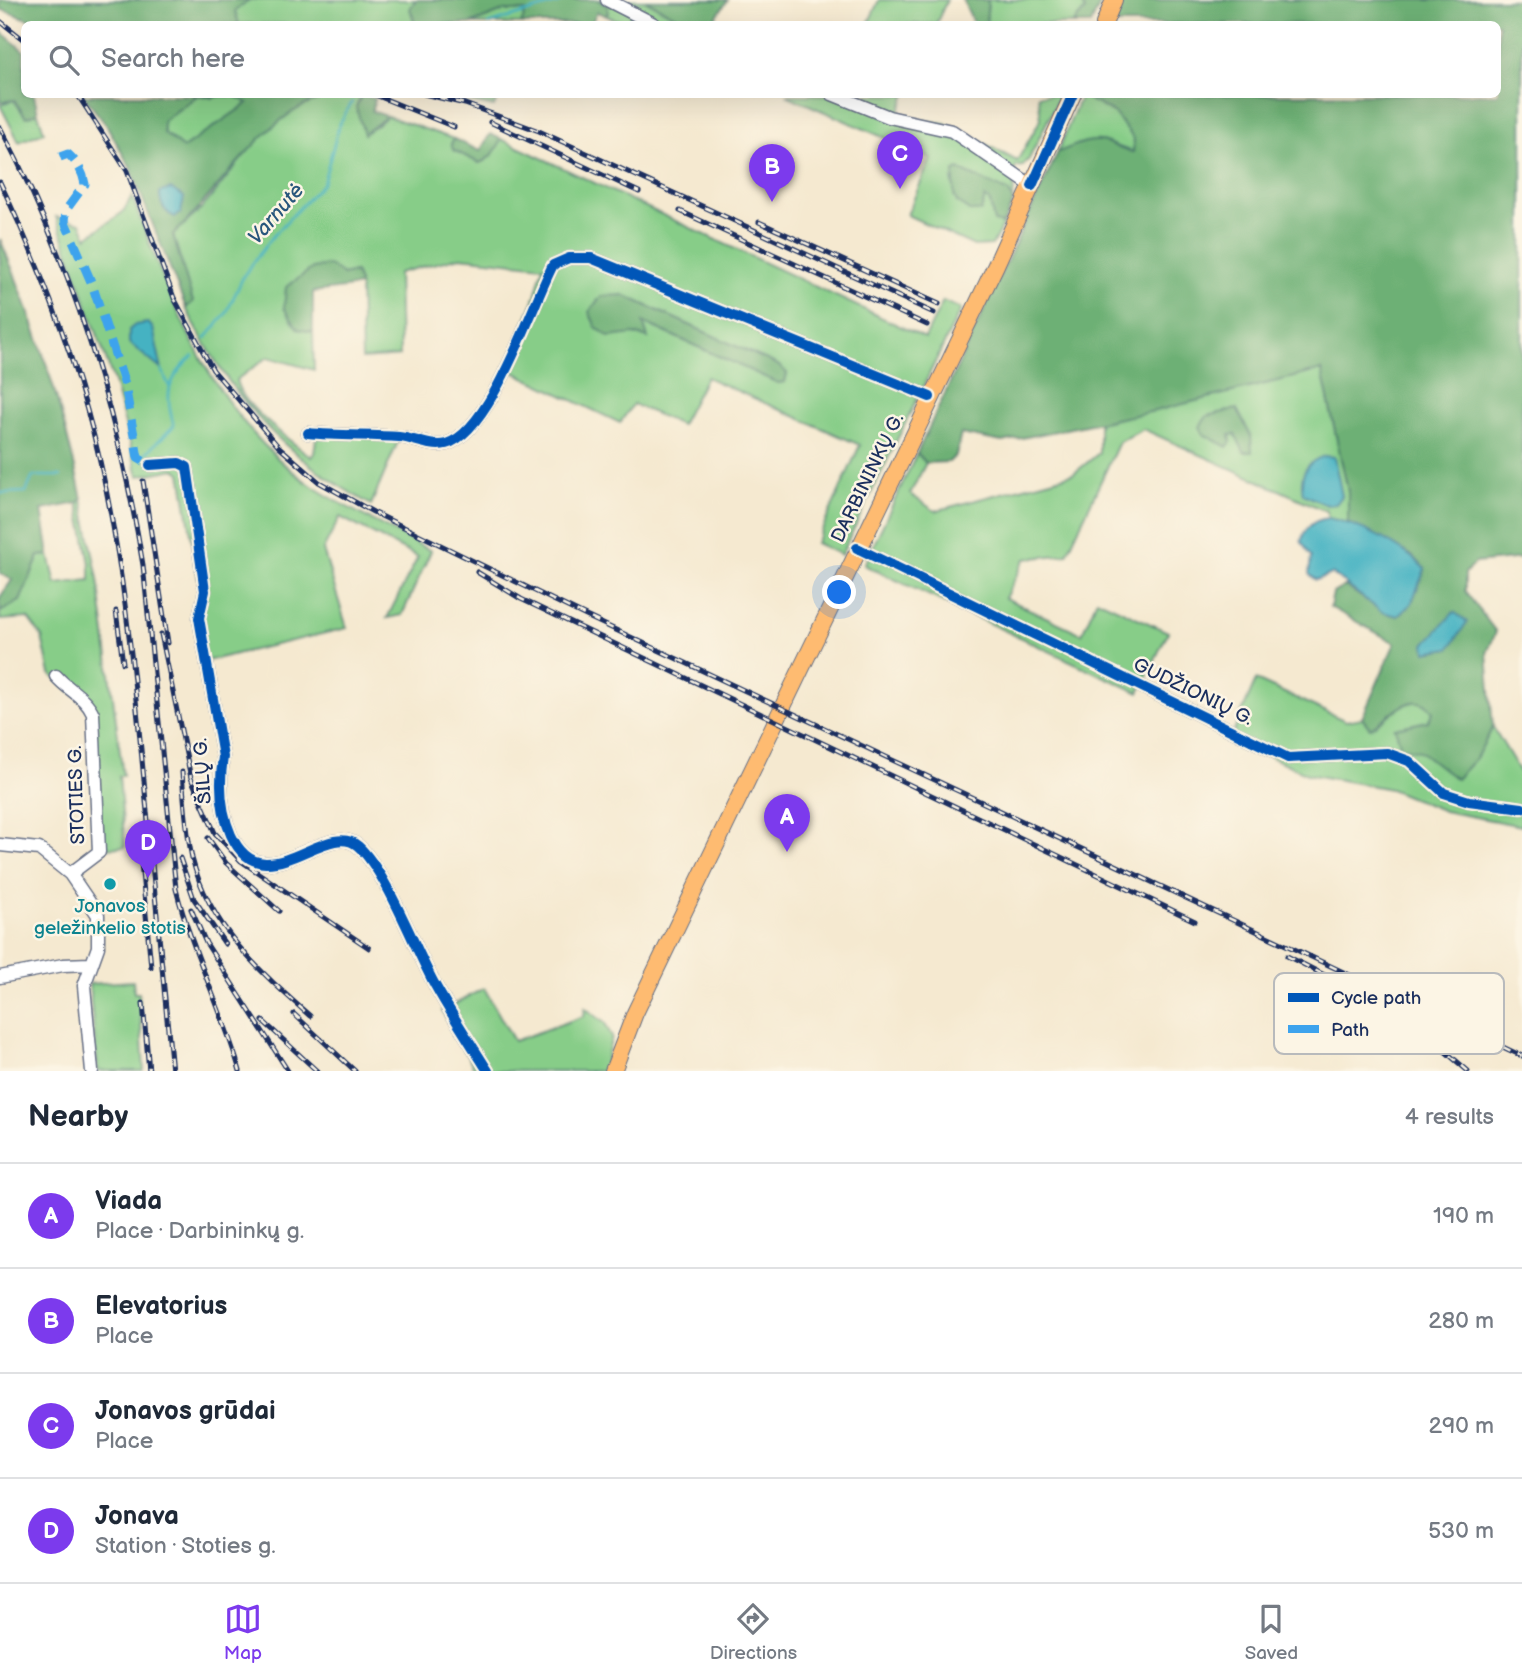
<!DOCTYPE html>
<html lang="en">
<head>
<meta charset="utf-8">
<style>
  :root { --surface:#fff; --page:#f2f2f3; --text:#1f2937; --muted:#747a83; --line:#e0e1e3; --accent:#7c3aed }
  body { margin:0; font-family:"Balsamiq Sans",sans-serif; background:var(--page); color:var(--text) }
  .you { position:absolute; left:840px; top:593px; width:24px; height:24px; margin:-18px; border:5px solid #fff; border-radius:50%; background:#1a73e8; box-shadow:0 0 0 10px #1a73e833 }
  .badge { display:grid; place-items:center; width:46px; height:46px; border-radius:50%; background:var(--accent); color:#fff; font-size:23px; font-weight:700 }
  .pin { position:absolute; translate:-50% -58px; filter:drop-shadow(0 2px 4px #0008) }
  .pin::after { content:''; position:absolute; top:37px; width:24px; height:21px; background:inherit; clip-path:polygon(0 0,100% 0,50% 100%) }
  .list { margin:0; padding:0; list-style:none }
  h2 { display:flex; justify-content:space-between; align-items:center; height:91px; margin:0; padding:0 28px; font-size:30px }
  h2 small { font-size:23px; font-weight:400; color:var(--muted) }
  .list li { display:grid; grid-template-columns:46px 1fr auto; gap:21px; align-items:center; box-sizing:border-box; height:105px; padding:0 28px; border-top:2px solid var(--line) }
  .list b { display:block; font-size:26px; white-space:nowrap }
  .list p { margin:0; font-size:23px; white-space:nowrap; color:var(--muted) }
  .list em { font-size:23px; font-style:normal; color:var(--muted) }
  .icon { flex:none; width:38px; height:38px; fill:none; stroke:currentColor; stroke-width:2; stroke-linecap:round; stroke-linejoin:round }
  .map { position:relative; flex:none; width:1522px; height:1071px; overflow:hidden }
  .search { position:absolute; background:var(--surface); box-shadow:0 7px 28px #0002; left:21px; right:21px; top:21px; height:77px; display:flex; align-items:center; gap:18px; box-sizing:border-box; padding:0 24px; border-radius:10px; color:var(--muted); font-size:26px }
  .sheet { height:511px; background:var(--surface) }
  nav { display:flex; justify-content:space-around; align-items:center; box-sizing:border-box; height:98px; border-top:2px solid var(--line); background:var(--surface); font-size:19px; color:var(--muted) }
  nav a { display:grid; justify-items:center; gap:4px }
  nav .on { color:var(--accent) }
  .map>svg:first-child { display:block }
  .green { fill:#87cd88; stroke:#517e73; stroke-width:2; fill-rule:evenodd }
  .forest { fill:#6db074; stroke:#447069; stroke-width:2 }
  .water { fill:#45b2c2; stroke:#307090; stroke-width:2 }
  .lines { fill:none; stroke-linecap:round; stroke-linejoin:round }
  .stream { stroke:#45b2c2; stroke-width:2.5 }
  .minor-casing { stroke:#677086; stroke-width:15 }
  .major-casing { stroke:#677086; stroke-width:18 }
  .minor { stroke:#fff; stroke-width:12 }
  .major { stroke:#febb71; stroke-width:16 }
  .rail-casing { stroke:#1b2f5e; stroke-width:5 }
  .rail { stroke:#fcf5e5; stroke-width:2.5; stroke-dasharray:8; stroke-linecap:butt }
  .quiet { stroke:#3da3ed; stroke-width:9; stroke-dasharray:18 9; stroke-linecap:butt }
  .cycleway-casing { stroke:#fcf5e5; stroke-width:15 }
  .cycleway { stroke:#0057b8; stroke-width:10 }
  .culture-dot { fill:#0f9aa8; stroke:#fcf5e5; stroke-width:2.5 }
  .labels { text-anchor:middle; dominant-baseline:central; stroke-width:5; stroke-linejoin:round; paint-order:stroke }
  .street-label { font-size:19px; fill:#1b2f5e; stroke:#fcf5e5 }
  .culture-label { font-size:19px; fill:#0d838f; stroke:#fcf5e5 }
  .water-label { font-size:21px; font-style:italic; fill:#28567c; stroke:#fcf5e5 }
  .key { fill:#fcf5e5; stroke:#b8babc; stroke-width:2 }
  .key-label { font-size:19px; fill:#1b2f5e }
</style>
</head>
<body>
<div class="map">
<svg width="1522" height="1071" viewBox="0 0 1522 1071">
  <rect width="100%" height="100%" fill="#fcf5e5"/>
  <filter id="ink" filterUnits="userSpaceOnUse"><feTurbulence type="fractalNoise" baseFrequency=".0143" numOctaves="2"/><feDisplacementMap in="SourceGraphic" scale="14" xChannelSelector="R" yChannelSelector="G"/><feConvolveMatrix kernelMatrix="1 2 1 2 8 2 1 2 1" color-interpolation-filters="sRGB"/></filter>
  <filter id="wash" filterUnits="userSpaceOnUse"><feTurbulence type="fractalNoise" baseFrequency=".00686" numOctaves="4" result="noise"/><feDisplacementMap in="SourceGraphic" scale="28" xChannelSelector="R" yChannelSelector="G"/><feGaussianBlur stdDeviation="1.57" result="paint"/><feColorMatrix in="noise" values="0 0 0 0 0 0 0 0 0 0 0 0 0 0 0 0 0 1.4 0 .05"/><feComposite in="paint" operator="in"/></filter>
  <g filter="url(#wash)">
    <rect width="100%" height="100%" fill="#f5e9d0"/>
    <path class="green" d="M249 0H416L410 8 415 24H239L234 11Z
      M599 0H645L690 24H626L607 16 608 7Z
      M879 0H947L936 24H868Z
      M988 0H1080L1085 10 1073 24H986Z
      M503 11H527L521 24H470Z
      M198 95C220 100 227 90 249 103L183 148 164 133 163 121Z
      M313 95H362L356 107 376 126 387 116 454 139 451 144 479 163 501 139 925 338 943 301 961 309 841 555 816 543 860 445 706 377 681 425 633 404 620 423 507 369 534 300 543 266 460 257 398 273 400 356 362 359 360 286 355 272 343 275 313 268 298 329 313 332 314 370 268 357 236 380C241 406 290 440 311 457L314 453 317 431 400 437 371 505C283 455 231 400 186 308L192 301 173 235C182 226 192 218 201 209 235 172 265 114 316 101ZM623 295 778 365 787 373 785 381 778 383 642 322 647 337 634 334Z
      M786 95H906L897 117 945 123 1017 161 1041 119 1038 95H1060L1029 159 1023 166 1015 167 1013 202 1009 192 952 179 957 202 982 201 985 197 990 202 994 221 1003 224 992 245 974 246 907 215 931 158Z
      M1081 95 1114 113 1134 139 1133 152 1102 141 1058 152Z
      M14 100 25 116 38 113 44 132 19 142 0 105Z
      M132 196C172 305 214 420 315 488 352 512 393 530 431 551L402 615 387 618 418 557 340 517 323 550 347 628 202 662 194 614 200 589 181 473 175 469 138 476 114 382 56 217 81 223 87 237 123 212Z
      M1322 370 1348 491V523L1328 518 1326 511 1143 429 1119 442 1067 554 1025 559 1005 598 1082 634 1097 599 1168 632 1139 693 864 565 917 453 926 463 910 494 935 511 1073 474 1099 453V423Z
      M82 499 98 579 123 776H119L125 847 97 848 91 719 83 701 50 674 42 637 28 618 0 620V612L20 600 39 556 49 555 56 584 90 580V564L78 503Z
      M1256 680 1346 721 1362 718 1370 727C1388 719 1415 685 1433 712L1428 721 1395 728 1456 779 1476 758 1493 727 1522 775V826L1444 811 1390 789 1307 774 1231 738Z
      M133 981 134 993H139L144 1071H98L89 984Z
      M484 988 514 1041 584 1016 585 1008 605 1023 612 1037 603 1071H476L442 1011Z"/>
    <path class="forest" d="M0 0H249L235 11 239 24H42L0 9Z
      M416 0H599L608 7 607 16 597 12 591 24H521L526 11H503L470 24H415L410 8Z
      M645 0H728L711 24H690Z
      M963 0H988L986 24H974Z
      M1080 0H1099L1100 4 1091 24H1073L1085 10Z
      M1121 0H1522V558L1475 563 1465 573V591L1496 632 1487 653 1493 727 1476 758 1456 779 1420 751 1401 747 1395 728 1428 721 1433 712C1415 685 1388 719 1370 728L1362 718 1395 643 1330 607 1333 593 1345 586 1382 611 1398 616 1411 604 1425 569 1411 555 1348 523V491L1322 370 1155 411 1002 442 961 434 956 455 949 462 926 463 917 453 1058 152C1072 147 1086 139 1101 141 1113 143 1120 151 1133 152L1134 139 1114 113 1081 95 1498 94V24H1111Z
      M0 31 24 51V94L34 95 38 113 26 117 14 100 0 102Z
      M83 95H221L213 98 198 95 163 121 164 133 183 148 248 103 234 95H313L317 101C267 113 213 198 173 235L193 302 186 308 130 167 107 126Z
      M362 95 375 99 372 111 387 116 364 134 356 107Z
      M438 95 499 94V95L494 107Z
      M490 134 501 139C498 150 489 160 479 163L453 150 451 143 454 139 480 151Z
      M958 169 1009 192 1013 202 1003 224 994 222 990 202 985 198 981 211H969L957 202 954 195V171Z
      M0 239C36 324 63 409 82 499L78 503 42 510 49 555 39 556 20 601 0 612V597L12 580 0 573Z
      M329 265 343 275 355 272 360 286 313 292V332L298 329 284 308 286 287 313 268Z
      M623 295 778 365 787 373 785 382 778 383 643 322 648 338 634 334 609 337 596 327 589 312 601 296Z
      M1237 409 1251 436 1252 452H1244L1235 434 1230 435 1231 442 1227 447 1203 434 1200 427 1207 416Z"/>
    <path class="water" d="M171 189 184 197 181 213 175 217C165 213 159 203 160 192Z
      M148 323 153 328 162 370 129 343V330L135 325Z
      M1325 456 1334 457 1342 496 1336 504 1327 505 1303 494C1299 475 1306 461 1325 456Z
      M1328 518C1361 525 1402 545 1425 569L1411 604 1398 616 1382 612 1332 574 1316 580 1309 574 1311 557 1301 541C1306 527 1313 520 1328 518Z
      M1454 612 1467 622 1450 648 1426 652 1425 644Z"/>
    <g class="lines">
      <path class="stream" d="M488 24 568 0
        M206 338 226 314 244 275 273 236 323 183 340 123 352 102
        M162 370 169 386
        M145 454 174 426C164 393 167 380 193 356
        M0 493 26 492 33 476H61"/>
    </g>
  </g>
  <g filter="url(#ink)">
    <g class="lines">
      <defs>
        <path id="minor" d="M607 0 654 24
          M832 94 889 117 952 131 1032 186
          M308 433C338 436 368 435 399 437 414 438 431 448 446 444 491 432 532 305 553 265L569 258H591L930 397
          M150 465 179 463 187 467 205 591 199 618 223 757C219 784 220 810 231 835 263 905 326 818 358 846 386 871 415 949 435 985 451 1014 470 1042 488 1071
          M857 548 1288 758 1387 753 1409 761 1444 793 1469 801 1522 808
          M56 676C68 690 86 697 93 714L99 852 70 874 98 915V947L84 986 92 1071
          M0 845 39 849 70 874
          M0 977 63 965 90 964"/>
        <path id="major" d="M1104 24 1114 0
          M613 1071 635 1013 996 265 1073 94"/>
      </defs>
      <use href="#minor" class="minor-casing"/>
      <use href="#major" class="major-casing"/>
      <use href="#minor" class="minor"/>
      <use href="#major" class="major"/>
      <defs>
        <path id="rail" d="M0 21 24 40
          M77 94 127 171 174 298 213 370 278 446 319 482 373 512 586 616 1522 1056
          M373 94 454 127
          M424 94 465 104 539 131 934 313
          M490 122 639 192
          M0 127C72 264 118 413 143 565L176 889C192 952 222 1009 240 1071
          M0 182C42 271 78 365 100 461 123 563 133 666 143 770 153 870 162 971 172 1071
          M680 211 927 325
          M759 222 939 304
          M143 481 168 643
          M477 572 521 599 1195 921
          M116 611 123 663
          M161 634 191 778 215 833 241 861 369 948
          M182 772C184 800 186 830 192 858 209 926 260 972 310 1016
          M208 838 226 863 279 911
          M139 841 151 967
          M180 858 194 899 225 944
          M191 909 206 943 288 1071
          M1287 956 1403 1015 1468 1071
          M143 1003 149 1071
          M294 1014 355 1071
          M263 1021 317 1071"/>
      </defs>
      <use href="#rail" class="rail-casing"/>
      <use href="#rail" class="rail"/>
      <path class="quiet" d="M60 157 68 154C77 162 83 172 85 184L66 210 65 222 92 284 125 385 138 458 150 465"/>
      <defs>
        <path id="cycleway" d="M1032 186 1073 94
          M308 433C338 436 368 435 399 437 414 438 431 448 446 444 491 432 532 305 553 265L569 258H591L930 397
          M150 465 179 463 187 467 205 591 199 618 223 757C219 784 220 810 231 835 263 905 326 818 358 846 386 871 415 949 435 985 451 1014 470 1042 488 1071
          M857 548 1288 758 1387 753 1409 761 1444 793 1469 801 1522 808"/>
      </defs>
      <use href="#cycleway" class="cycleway-casing"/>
      <use href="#cycleway" class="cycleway"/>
    </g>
  </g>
  <circle class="culture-dot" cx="110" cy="884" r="7"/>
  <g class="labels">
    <g class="street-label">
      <text transform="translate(868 478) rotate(-64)">DARBININKŲ G.</text>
      <text transform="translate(1193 692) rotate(26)">GUDŽIONIŲ G.</text>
      <text transform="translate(203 771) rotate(-94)">ŠILŲ G.</text>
      <text transform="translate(77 795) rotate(-92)">STOTIES G.</text>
    </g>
    <g class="culture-label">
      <text x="110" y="906">Jonavos<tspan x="110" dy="22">geležinkelio stotis</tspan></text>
    </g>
    <g class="water-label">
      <text transform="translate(276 214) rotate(-49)">Varnutė</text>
    </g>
  </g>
  <rect x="1274" y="973" width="230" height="81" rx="10" class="key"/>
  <rect x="1288" y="993" width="31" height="9" fill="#0057b8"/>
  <rect x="1288" y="1025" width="31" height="8" fill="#3da3ed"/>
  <g class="key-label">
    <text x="1331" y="1004">Cycle path</text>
    <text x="1331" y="1036">Path</text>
  </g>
</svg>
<div class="you"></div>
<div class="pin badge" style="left:787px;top:852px">A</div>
<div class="pin badge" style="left:772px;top:202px">B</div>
<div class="pin badge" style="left:900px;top:189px">C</div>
<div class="pin badge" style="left:148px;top:878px">D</div>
<div class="search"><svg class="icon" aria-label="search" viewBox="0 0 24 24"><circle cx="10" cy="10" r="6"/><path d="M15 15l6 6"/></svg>Search here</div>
</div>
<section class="sheet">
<h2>Nearby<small>4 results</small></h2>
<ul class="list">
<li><span class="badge">A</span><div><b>Viada</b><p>Place · Darbininkų g.</p></div><em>190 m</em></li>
<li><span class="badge">B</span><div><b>Elevatorius</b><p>Place</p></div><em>280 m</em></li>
<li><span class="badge">C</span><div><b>Jonavos grūdai</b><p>Place</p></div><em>290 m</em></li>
<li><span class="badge">D</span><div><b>Jonava</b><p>Station · Stoties g.</p></div><em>530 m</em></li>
</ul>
</section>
<nav>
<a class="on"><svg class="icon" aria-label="map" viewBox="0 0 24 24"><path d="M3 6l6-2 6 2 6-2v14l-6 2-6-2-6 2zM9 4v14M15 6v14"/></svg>Map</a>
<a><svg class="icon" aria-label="directions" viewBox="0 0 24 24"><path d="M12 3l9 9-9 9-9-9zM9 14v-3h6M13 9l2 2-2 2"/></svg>Directions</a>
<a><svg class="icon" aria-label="saved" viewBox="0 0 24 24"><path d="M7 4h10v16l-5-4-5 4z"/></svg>Saved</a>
</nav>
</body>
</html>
